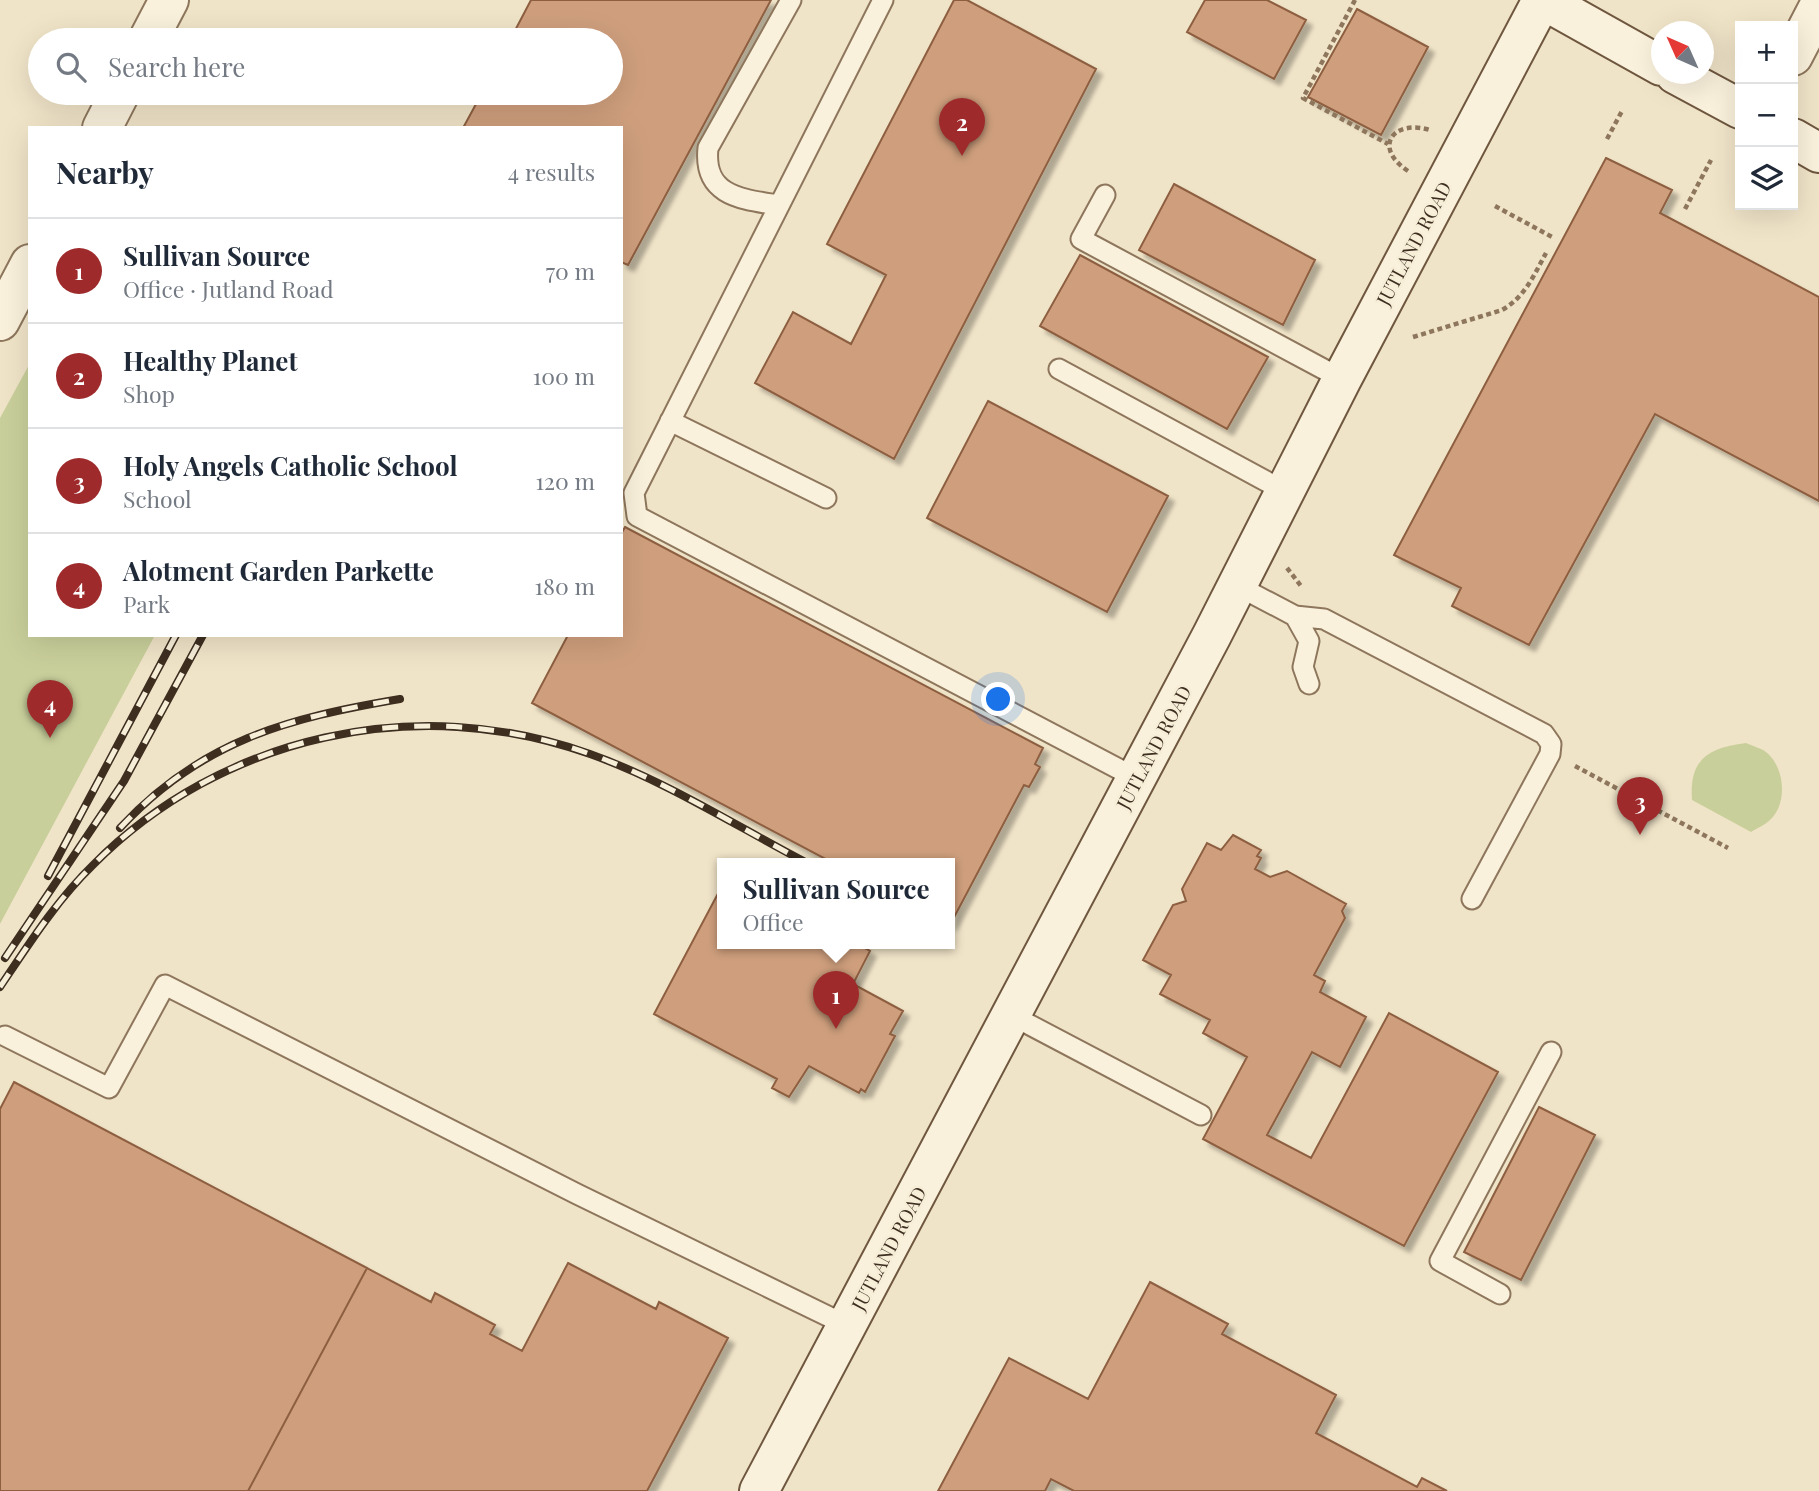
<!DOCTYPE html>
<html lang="en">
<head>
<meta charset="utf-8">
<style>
  :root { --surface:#fff; --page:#f2f2f3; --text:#1f2937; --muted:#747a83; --line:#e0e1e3; --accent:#9e2a2b }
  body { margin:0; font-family:"Playfair Display",serif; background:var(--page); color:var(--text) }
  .controls { position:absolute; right:21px; top:21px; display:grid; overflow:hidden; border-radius:0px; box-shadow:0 7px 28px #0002 }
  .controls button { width:63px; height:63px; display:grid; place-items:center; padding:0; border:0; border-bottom:2px solid var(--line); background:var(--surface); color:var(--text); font:35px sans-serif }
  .compass { position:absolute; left:1651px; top:21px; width:63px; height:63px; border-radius:50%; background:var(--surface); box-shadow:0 7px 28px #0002; rotate:315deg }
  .you { position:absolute; left:999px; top:700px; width:24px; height:24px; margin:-18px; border:5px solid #fff; border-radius:50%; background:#1a73e8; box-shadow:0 0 0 10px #1a73e833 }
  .badge { display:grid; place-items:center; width:46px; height:46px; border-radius:50%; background:var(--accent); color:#fff; font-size:23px; font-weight:700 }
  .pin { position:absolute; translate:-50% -58px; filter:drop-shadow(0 2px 4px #0008) }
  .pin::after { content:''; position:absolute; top:37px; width:24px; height:21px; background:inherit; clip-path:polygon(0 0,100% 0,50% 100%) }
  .popup { position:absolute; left:717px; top:858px; width:238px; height:91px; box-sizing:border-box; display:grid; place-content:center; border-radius:0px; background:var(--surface); filter:drop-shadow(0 2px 5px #0005); font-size:23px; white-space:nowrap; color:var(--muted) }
  .popup b { font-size:26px; color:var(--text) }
  .popup::after { content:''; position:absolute; left:50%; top:100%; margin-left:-14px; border:14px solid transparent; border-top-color:var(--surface) }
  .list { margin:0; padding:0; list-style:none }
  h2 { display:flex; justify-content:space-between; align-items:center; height:91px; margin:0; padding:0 28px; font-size:30px }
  h2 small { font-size:23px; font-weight:400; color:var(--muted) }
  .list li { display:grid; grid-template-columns:46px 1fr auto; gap:21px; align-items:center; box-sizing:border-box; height:105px; padding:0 28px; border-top:2px solid var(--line) }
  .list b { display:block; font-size:26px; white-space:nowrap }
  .list p { margin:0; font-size:23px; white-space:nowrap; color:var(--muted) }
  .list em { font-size:23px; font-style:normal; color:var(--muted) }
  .icon { flex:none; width:38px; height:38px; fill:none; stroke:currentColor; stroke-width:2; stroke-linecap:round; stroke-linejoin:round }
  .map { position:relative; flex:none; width:1819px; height:1491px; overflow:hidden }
  .search { position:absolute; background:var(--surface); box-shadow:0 7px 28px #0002; left:28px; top:28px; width:595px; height:77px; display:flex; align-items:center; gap:18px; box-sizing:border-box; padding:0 24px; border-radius:38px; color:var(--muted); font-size:26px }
  .panel { position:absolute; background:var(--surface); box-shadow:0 7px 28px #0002; left:28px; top:126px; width:595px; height:511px; border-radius:0px }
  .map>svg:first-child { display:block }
  .green { fill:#c9cf9b }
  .building { fill:#cf9f7d; stroke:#8d5f41; stroke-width:2; filter:url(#shadow) }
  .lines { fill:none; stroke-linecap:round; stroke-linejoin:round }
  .lane-casing { stroke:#8d765c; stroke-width:23 }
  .street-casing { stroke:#8d765c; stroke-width:42 }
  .secondary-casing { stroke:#6f573f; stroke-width:42 }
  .path { stroke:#8d765c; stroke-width:4.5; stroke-dasharray:5 3.5; stroke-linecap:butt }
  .lane { stroke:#faf1dc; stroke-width:19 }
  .street { stroke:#faf1dc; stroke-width:38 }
  .secondary { stroke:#faf1dc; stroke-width:38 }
  .rail-casing { stroke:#3d2e20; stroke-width:8 }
  .rail { stroke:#f7eed8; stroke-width:5; stroke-dasharray:16; stroke-linecap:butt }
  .labels { text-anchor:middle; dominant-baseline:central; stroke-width:5; stroke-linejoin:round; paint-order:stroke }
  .street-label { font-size:19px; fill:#3d2e20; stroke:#f7eed8 }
</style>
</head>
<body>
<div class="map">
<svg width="1819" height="1491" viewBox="0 0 1819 1491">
  <defs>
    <filter id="shadow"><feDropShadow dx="6" dy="6" stdDeviation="2" flood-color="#0004"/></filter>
  </defs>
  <rect width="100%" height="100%" fill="#f0e4c8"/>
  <path class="green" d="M30 363V635H155L0 924V418Z
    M1746 743C1752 746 1761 748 1766 752 1785 767 1788 804 1770 820 1765 825 1757 828 1751 832L1692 800C1689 759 1708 748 1746 743Z"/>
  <path class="building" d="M531 0H771L628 265 621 262V128H463L482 93H611V40H510Z
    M954 0H967L1096 69 894 459 755 383 793 312 851 344 886 275 827 244Z
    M1205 0H1267L1306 20 1274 79 1187 32Z
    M1357 9 1428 47 1381 135 1308 97Z
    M1606 158 1672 190 1660 213 1819 297V501L1655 414 1529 645 1452 606 1461 588 1394 555Z
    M1174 184 1315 260 1283 325 1139 250Z
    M1080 255 1268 357 1227 429 1040 326Z
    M988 401 1168 496 1107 612 927 518Z
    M625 527 1043 748 1035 764 1040 767 1029 787 1024 785 950 925V863H833L532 703 568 635H621V534Z
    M1233 835 1261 850 1257 856 1261 858 1255 869 1270 877 1287 871 1346 904 1342 911 1345 918 1314 975 1325 981 1320 992 1366 1017 1340 1067 1312 1052 1267 1135 1311 1158 1389 1013 1498 1072 1404 1246 1203 1139 1247 1057 1203 1033 1210 1020 1160 994 1171 975 1143 960 1173 905 1186 901 1182 889 1207 843 1221 850Z
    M722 886V943H856L870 951 853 984 903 1011 890 1034 895 1036 865 1092 861 1089 859 1093 809 1066 789 1097 772 1088 777 1079 654 1014Z
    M14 1082 367 1268 248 1491H0V1109Z
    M1539 1107 1595 1135 1521 1280 1464 1252Z
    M568 1263 656 1309 659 1302 728 1338 647 1491H248L367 1268 431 1302 435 1293 495 1325 490 1334 522 1351Z
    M1150 1282 1228 1324 1222 1334 1336 1395 1316 1433 1417 1487 1422 1478 1447 1491H1074L1051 1479 1045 1491H938L1009 1358 1088 1399Z"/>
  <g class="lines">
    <defs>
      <path id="lane" d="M883 0 634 493 637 516 1136 778
        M1105 195 1081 239 1342 379
        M778 205C741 199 703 196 708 148L791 0
        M1059 369 1286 492
        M670 421 826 498
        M1238 586 1295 616 1324 619 1544 734 1551 744 1550 754 1472 899
        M1295 616 1309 641 1303 667 1309 684
        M1011 1015 1201 1115
        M5 1036 109 1088 165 985 577 1194 846 1325
        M1500 1294 1440 1261 1551 1052"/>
      <path id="street" d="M148 40 169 0
        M1793 56 1819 6
        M102 128 120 93
        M0 321 30 264"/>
      <path id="secondary" d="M1543 0 1661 66
        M1675 74 1740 109
        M1793 138 1819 153
        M759 1491 1212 635 1342 379 1542 0"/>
    </defs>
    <use href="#lane" class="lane-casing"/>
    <use href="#street" class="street-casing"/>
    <use href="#secondary" class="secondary-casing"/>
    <path class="path" d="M1355 0 1303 98 1388 144
      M1607 139 1622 111
      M1408 171C1372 147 1393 119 1430 130
      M1495 206 1554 238
      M1685 209 1711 160
      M1413 337 1502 310C1525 297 1534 275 1546 253
      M1287 568 1301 586
      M1575 766 1728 848"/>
    <use href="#lane" class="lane"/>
    <use href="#street" class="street"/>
    <use href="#secondary" class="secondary"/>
    <defs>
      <path id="rail" d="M120 828C201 741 287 718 400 699
        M48 876 176 635
        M5 958 124 781 203 635
        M0 987C29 944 56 901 93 865 222 735 417 692 590 754 666 781 736 826 807 863"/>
    </defs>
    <use href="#rail" class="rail-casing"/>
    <use href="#rail" class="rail"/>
  </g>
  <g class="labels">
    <g class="street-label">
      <text transform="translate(1413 243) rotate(-62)">JUTLAND ROAD</text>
      <text transform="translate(1153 747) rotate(-62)">JUTLAND ROAD</text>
      <text transform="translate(888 1248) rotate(-62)">JUTLAND ROAD</text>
    </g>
  </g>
</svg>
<div class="controls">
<button>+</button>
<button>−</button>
<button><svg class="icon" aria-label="layers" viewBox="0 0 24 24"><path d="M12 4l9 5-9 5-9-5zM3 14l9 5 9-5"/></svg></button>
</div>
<svg class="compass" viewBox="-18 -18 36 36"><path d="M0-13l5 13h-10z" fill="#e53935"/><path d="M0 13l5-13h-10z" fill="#747a83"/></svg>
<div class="you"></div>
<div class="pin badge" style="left:836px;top:1029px">1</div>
<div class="popup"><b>Sullivan Source</b>Office</div>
<div class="pin badge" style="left:962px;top:156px">2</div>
<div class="pin badge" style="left:1640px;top:835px">3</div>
<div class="pin badge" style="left:50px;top:738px">4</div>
<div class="search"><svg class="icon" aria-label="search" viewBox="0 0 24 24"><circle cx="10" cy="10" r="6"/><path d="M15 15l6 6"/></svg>Search here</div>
<section class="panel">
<h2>Nearby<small>4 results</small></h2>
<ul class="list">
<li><span class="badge">1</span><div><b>Sullivan Source</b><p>Office · Jutland Road</p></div><em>70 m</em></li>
<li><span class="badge">2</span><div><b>Healthy Planet</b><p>Shop</p></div><em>100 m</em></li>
<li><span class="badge">3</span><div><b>Holy Angels Catholic School</b><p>School</p></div><em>120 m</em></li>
<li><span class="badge">4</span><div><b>Alotment Garden Parkette</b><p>Park</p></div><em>180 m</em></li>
</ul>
</section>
</div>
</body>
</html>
